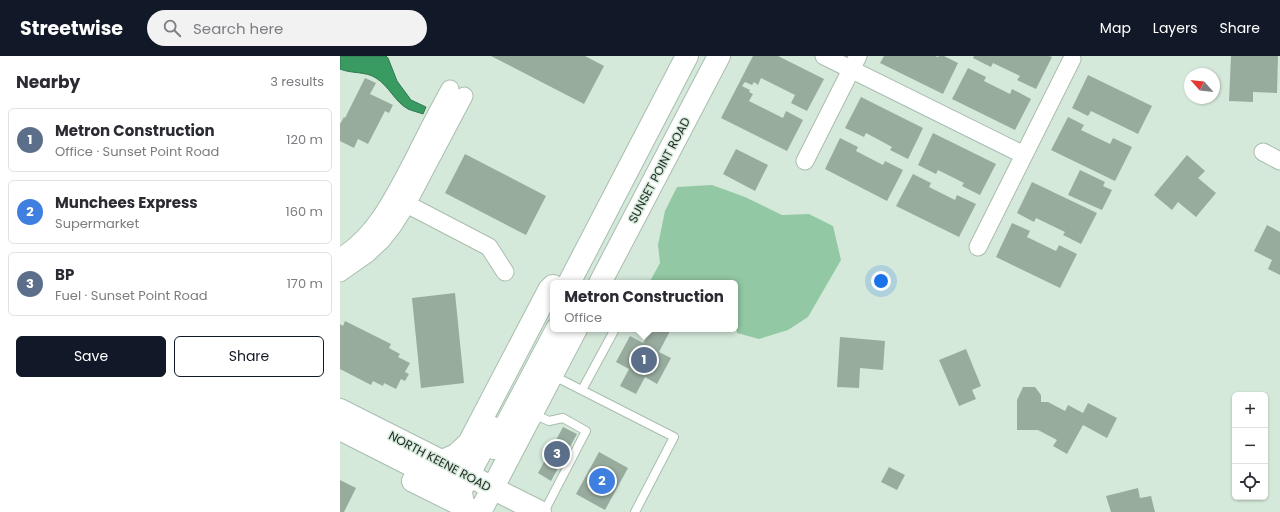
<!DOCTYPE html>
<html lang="en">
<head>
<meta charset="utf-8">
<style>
  :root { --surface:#fff; --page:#f2f2f3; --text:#2b2b33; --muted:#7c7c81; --line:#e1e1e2; --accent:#111827 }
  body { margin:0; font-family:Poppins,sans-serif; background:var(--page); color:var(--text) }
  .controls { position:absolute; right:12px; bottom:12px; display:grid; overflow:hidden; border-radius:6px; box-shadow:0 1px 3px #0004 }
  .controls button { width:36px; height:36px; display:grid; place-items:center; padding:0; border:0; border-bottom:1px solid var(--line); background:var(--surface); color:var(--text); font:20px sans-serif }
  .compass { position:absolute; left:844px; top:12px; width:36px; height:36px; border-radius:50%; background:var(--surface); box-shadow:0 1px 3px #0004; rotate:297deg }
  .you { position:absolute; left:541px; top:225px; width:14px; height:14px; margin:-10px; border:3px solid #fff; border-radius:50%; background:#1a73e8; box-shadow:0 0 0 6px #1a73e833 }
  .badge { display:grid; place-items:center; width:26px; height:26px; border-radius:50%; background:var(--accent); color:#fff; font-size:13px; font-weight:700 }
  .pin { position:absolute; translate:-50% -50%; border:2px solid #fff; box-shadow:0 1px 4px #0006 }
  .popup { position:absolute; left:210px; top:224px; width:188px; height:52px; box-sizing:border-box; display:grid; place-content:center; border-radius:6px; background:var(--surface); filter:drop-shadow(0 1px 3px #0005); font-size:13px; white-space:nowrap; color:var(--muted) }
  .popup b { font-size:15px; color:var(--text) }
  .popup::after { content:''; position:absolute; left:50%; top:100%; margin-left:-8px; border:8px solid transparent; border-top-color:var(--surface) }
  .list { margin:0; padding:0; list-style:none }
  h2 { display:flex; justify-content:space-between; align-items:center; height:52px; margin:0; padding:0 16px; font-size:17px }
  h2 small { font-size:13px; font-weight:400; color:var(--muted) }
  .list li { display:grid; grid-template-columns:26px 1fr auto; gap:12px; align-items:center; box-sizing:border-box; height:64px; margin:0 8px 8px; padding:0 8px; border:1px solid var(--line); border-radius:6px }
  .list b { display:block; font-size:15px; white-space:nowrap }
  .list p { margin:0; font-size:13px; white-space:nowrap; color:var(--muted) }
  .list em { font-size:13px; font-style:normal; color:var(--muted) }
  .actions { display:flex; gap:8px; padding:12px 16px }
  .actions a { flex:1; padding:9px 0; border:1px solid var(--accent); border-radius:6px; text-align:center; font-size:14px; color:var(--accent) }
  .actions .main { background:var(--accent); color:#fff }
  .icon { flex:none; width:22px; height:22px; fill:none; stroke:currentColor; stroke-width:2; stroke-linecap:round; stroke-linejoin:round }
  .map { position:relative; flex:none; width:940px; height:456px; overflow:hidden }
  header { display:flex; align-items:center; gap:24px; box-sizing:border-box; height:56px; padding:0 20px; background:var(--accent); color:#fff }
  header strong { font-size:19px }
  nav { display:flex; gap:22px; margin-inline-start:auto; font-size:14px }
  .search { width:280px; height:36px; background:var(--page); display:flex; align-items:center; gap:10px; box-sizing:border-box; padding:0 14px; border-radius:22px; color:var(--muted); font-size:15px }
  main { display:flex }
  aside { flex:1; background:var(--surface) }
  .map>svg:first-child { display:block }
  .green { fill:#93c8a4 }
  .water { fill:#399a62; stroke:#32784f }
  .building { fill:#98ac9e }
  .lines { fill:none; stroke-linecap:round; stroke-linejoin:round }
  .service-casing { stroke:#a9bdaf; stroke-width:10 }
  .minor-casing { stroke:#a9bdaf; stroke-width:19 }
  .secondary-casing { stroke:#a9bdaf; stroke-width:24 }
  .service { stroke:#fff; stroke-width:8 }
  .minor { stroke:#fff; stroke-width:17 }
  .secondary { stroke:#fff; stroke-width:22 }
  .labels { text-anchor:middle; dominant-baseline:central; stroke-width:3; stroke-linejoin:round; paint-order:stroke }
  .street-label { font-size:12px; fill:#212924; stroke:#d4e9da }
</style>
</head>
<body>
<header>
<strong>Streetwise</strong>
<div class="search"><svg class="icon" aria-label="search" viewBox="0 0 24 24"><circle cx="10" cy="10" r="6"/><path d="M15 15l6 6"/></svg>Search here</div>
<nav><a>Map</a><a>Layers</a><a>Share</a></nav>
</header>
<main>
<aside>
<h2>Nearby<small>3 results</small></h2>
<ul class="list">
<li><span class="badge" style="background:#5c6f8a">1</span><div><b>Metron Construction</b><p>Office · Sunset Point Road</p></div><em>120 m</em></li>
<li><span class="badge" style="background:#3f7fe0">2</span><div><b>Munchees Express</b><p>Supermarket</p></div><em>160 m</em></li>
<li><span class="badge" style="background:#5c6f8a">3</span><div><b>BP</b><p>Fuel · Sunset Point Road</p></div><em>170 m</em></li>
</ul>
<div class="actions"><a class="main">Save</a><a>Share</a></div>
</aside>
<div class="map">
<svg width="940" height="456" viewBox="0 0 940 456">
  <rect width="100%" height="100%" fill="#d4e9da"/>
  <path class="green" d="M372 129 405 141 442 159 469 158 493 170 501 204 468 261 448 274 419 283 397 277V275L393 273H395V227H309L320 207 318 189 325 155 337 131Z"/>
  <path class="water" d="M0 0H46L48 2 57 25 71 44 86 51 83 58C78 56 72 55 68 53 55 46 49 30 36 22 25 15 12 18 0 13Z"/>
  <path class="building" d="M151 0H245L264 10 244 48Z
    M413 0H438L484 23 467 55 451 47 455 39 421 22 418 29 414 26 412 29 405 26 402 30 410 34 409 36 413 38 409 45 443 62 446 55 463 64 447 95 381 62Z
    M544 0H595L598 1 599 0H604L618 7 603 38 540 7Z
    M634 0H709L712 1 696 33 677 24 680 20 653 7 651 11 633 2Z
    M891 0H938L937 37 913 36V46L889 45Z
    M628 12 646 21 644 25 670 38 672 33 691 43 675 74 612 43Z
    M748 19 812 50 798 78 751 55 748 60 732 52Z
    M25 22 36 27 30 38 53 49 49 57 45 55 28 88 18 83 14 92 0 85V68L4 61 5 62Z
    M521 41 583 72 568 103 550 94 552 91 526 77 524 81 505 72Z
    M728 61 744 69 741 74 770 88 773 82 792 91 775 125 711 94Z
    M593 77 656 108 640 139 622 130 624 127 598 114 596 118 578 109Z
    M500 82 518 91 516 95 543 109 545 105 563 114 547 145 485 113Z
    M396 93 428 109 415 135 383 118Z
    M125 98 206 140 186 179 105 137Z
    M847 99 865 115 858 122 876 137 856 161 838 146 832 154 814 139Z
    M740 114 765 126 763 130 772 134 762 154 728 139Z
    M573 118 591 127 589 131 615 144 617 139 636 148 619 181 556 150Z
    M692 126 757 157 741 188 723 179 725 176 696 162 694 166 677 157Z
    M672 167 690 175 687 181 716 195 719 189 737 198 720 232 656 201Z
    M927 169 940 176V219L928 213 932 204 914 195Z
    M115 237 124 327 81 332 72 242Z
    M5 265 51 288 49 292 60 298 58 301 70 307 65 316 69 318 65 325 61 323 56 333 44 327 43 330 33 325 31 329 0 313V268L3 270Z
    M310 273H326L330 275 319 296 331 302 317 328 305 321 296 338 280 330 289 313 276 306 290 280 303 287Z
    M500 281 545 285 543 314 520 312 519 332 497 331Z
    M626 293 641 330 632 334 636 343 619 350 599 304Z
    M683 331H695L701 339V346H708L725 355 728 349 743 357 748 347 777 362 767 382 743 369 727 398 713 390 717 384 698 374H677V344Z
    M223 371 237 378 211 425 198 417Z
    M259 396 288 412 265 454 236 438Z
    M549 411 565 419 557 434 541 426Z
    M0 424 16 432 4 456H0Z
    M798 432 800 442 811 440 815 456H771L766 440Z"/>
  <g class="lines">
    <defs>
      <path id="service" d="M212 319 334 381 295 456
        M242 334 275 273
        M193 358 209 365 223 362 246 375 204 456"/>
      <path id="minor" d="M484 0 684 99 732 3
        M923 96 940 105
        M465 105 518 0
        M57 143 149 191 165 216
        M638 191 684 99
        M0 201C36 179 54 140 73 104 85 80 97 56 110 33
        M0 217 27 198 42 184 53 170 67 148 124 40"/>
      <path id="secondary" d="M229 227 347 0
        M260 227 379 0
        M0 354 129 419 152 432 200 456
        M0 373 87 417 107 425 122 428
        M154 392 217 273
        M73 425 134 455
        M122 432 153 372
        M122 456C125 434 114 421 102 405L116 399 129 387 209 234 213 230
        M140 456 236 273"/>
    </defs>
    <use href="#service" class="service-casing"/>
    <use href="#minor" class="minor-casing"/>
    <use href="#secondary" class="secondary-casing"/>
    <use href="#service" class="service"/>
    <use href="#minor" class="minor"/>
    <use href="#secondary" class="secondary"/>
  </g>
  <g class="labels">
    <g class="street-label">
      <text transform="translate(319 114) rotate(-62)">SUNSET POINT ROAD</text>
      <text transform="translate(100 405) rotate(28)">NORTH KEENE ROAD</text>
    </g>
  </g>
</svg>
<div class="controls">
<button>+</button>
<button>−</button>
<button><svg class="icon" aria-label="locate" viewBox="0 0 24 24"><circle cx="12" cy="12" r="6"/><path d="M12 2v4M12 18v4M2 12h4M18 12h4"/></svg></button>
</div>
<svg class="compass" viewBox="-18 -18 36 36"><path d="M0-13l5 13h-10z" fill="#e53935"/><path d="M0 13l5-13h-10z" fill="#7c7c81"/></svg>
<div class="you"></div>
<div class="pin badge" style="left:304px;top:304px;background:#5c6f8a">1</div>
<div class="popup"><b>Metron Construction</b>Office</div>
<div class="pin badge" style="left:262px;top:425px;background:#3f7fe0">2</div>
<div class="pin badge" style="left:217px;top:398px;background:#5c6f8a">3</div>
</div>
</main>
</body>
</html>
